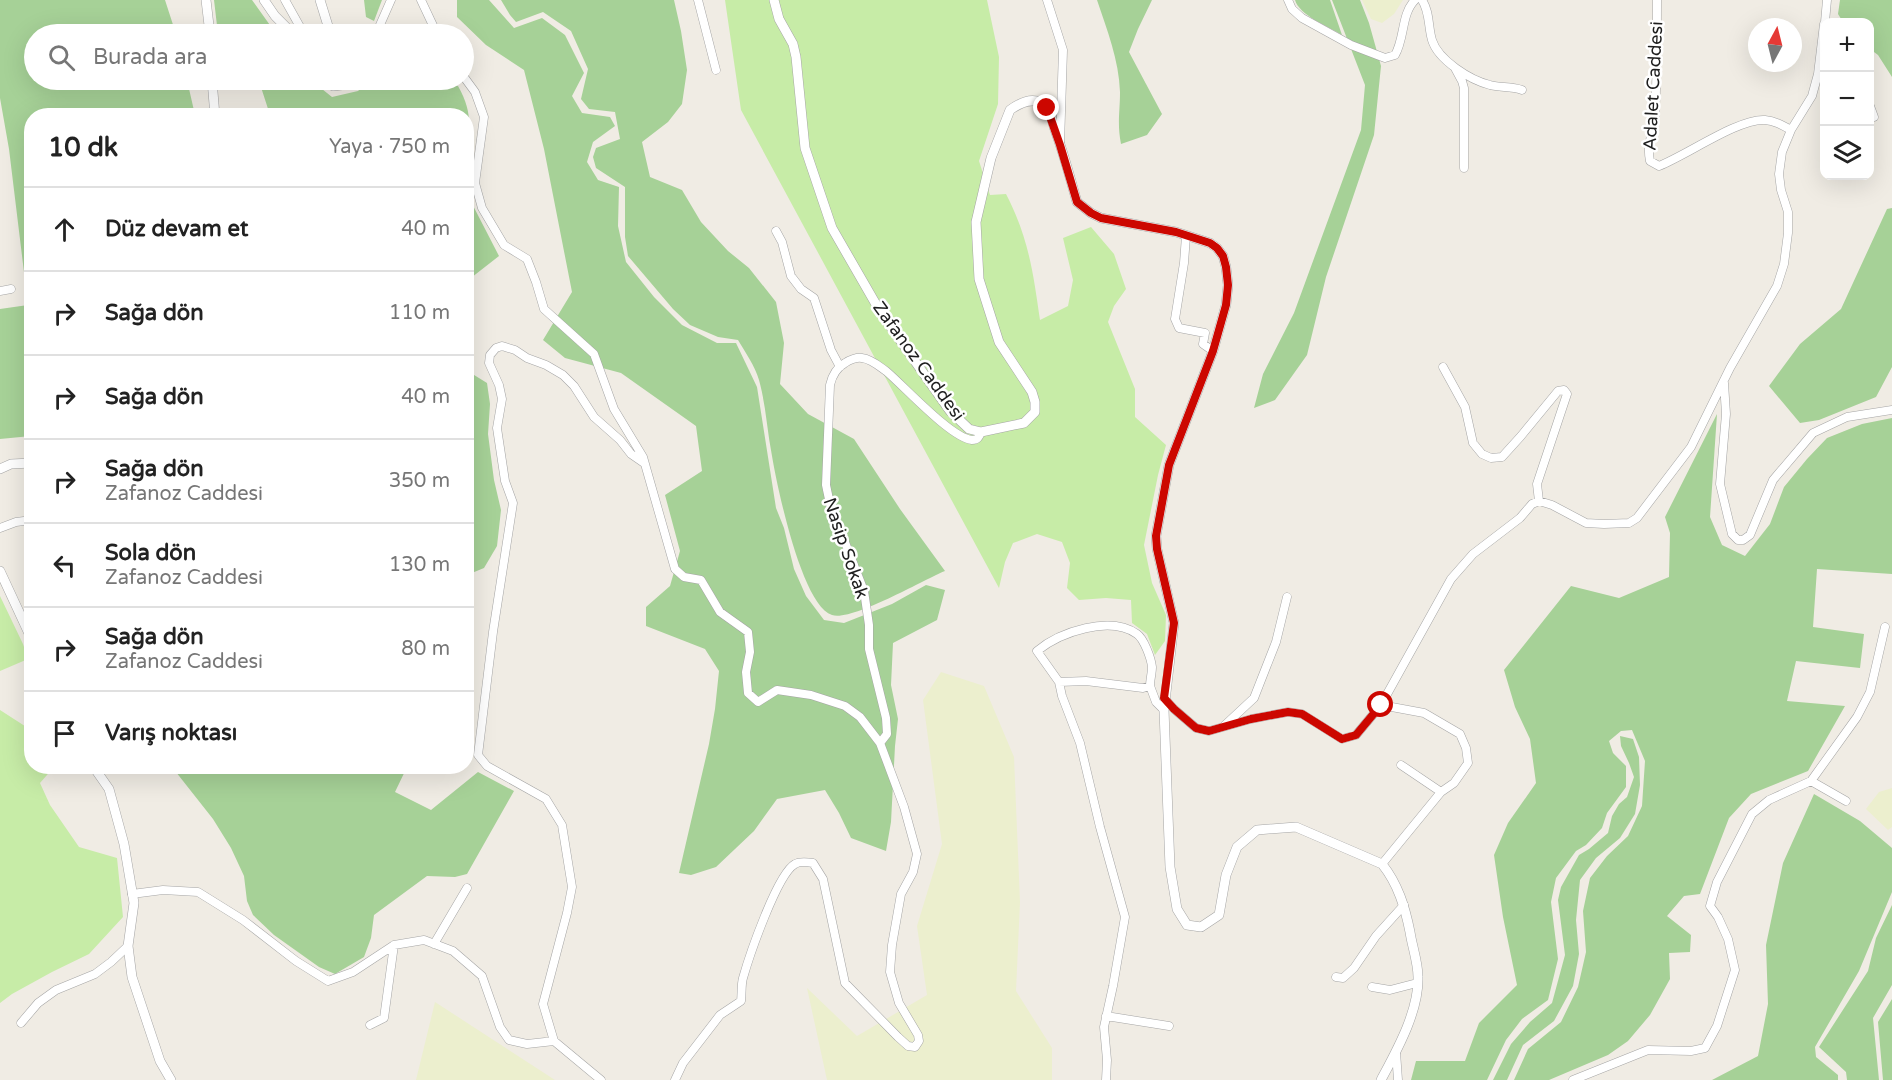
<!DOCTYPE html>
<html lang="tr">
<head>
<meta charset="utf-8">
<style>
  :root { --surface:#fff; --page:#f2f2f2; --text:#222; --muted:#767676; --line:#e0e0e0 }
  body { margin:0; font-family:"Varela Round",sans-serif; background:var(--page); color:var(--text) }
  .controls { position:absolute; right:18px; top:18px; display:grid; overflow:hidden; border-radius:12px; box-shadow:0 6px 24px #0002 }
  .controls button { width:54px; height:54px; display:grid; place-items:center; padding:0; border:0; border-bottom:2px solid var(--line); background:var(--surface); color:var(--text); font:30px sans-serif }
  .compass { position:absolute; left:1748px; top:18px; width:54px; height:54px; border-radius:50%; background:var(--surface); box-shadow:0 6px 24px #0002; rotate:7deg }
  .stop { position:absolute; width:18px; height:18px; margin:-14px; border:4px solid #cc0700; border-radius:50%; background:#fff }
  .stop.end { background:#cc0700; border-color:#fff; box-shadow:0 2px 6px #0008 }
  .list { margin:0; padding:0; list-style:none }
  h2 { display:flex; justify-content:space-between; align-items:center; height:78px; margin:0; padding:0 24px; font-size:26px }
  h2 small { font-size:20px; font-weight:400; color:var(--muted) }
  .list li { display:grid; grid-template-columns:39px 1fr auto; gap:18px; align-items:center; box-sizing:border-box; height:84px; padding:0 24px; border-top:2px solid var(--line) }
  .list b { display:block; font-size:22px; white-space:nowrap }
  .list p { margin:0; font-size:20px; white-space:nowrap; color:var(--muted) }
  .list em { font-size:20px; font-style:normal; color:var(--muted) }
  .icon { flex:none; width:33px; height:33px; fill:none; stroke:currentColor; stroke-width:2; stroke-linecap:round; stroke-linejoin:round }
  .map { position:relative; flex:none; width:1892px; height:1080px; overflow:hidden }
  .search { position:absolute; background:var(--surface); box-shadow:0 6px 24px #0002; left:24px; top:24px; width:450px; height:66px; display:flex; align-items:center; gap:15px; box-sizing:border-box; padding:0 21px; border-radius:33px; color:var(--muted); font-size:22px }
  .panel { position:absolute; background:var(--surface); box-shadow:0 6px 24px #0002; left:24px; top:108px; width:450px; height:666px; border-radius:24px }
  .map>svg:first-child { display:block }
  .farmland { fill:#ecefce }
  .grass { fill:#c7eca7 }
  .forest { fill:#a6d197 }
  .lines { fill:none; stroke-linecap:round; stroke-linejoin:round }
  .minor-casing { stroke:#a5a5a5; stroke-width:9 }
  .tertiary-casing { stroke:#a5a5a5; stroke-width:10 }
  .minor { stroke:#fff; stroke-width:8 }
  .tertiary { stroke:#fff; stroke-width:9 }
  .route { stroke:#cc0700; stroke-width:8 }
  .labels { text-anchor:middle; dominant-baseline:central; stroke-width:5; stroke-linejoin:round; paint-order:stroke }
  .street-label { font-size:18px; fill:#1e1e1e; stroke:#fff }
</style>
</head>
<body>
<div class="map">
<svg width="1892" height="1080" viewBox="0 0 1892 1080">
  <rect width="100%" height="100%" fill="#f0ece4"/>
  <path class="farmland" d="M1362 0H1403L1394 14 1382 23 1371 19Z
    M941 672 984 686 1014 757 1020 902 1016 991 1052 1048V1080H827L807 988 857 1036 927 995 917 926 942 844 923 700Z
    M1892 788V827L1888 830 1866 809 1879 792Z
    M435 1002 555 1080H416Z"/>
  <path class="grass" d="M725 0H987L999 57 998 104 979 161 990 195 1006 194C1029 239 1033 272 1040 320L1068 306 1073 280 1063 238 1091 227 1114 254 1126 289 1114 306 1108 322 1135 389V417L1166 445 1158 475 1144 545 1152 583 1166 615 1165 641 1155 655 1147 634 1132 623 1131 600 1106 598 1079 600 1067 588 1070 563 1062 542 1037 534 1013 543 1005 562 999 588 741 110Z
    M0 596 23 644 28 659 0 671Z
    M0 710 31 730 32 766 54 767 40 783 50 805 79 847 117 858 123 917 89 954 52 972 12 994 0 1003Z"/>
  <path class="forest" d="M0 0H165L176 34H34V80H187L195 115 32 116 31 436 0 439V309L28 305 9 149 0 98Z
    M214 0H252L272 28 279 34H218Z
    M364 0H382L374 21 366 17Z
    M457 0H489L514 28 542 18 565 35 584 73 572 96 582 113 610 117 615 126 593 142 587 162 598 180 619 187 618 226 626 262 654 297 682 325 717 343H736L757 387 776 508 784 528 794 569 806 596 824 620 844 623 892 604 926 585 945 590 937 620 893 643 891 685 898 719 895 746 891 822 886 851 851 838 839 813 825 790 777 799 754 831 716 867 691 875 679 873 709 744 715 709 719 671 705 649 646 626V607L670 586 680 551 665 495 702 471 696 426 621 373 565 358 543 340 572 292 544 149 524 70 486 45 457 17Z
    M501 0H674L681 31 687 70 682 104 668 122 642 142 650 177 682 190 701 222 728 251 749 268 776 302 784 343 780 384 808 414 854 439 900 509 945 571C923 580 851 622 832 615 802 606 777 486 772 456 767 431 766 405 759 380 755 366 745 352 738 340L718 337 690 325 673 309 628 256 625 237V187L596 168 593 157 596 148 620 139 615 112 589 109 581 99 588 69 571 31 543 12 516 22 510 15Z
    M1097 0H1152L1138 29 1129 52 1162 114 1147 135 1121 144C1117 123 1120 112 1120 92 1119 60 1107 30 1097 0Z
    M1295 0H1330L1342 35C1329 27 1299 15 1295 0Z
    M1332 0H1360L1369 23 1381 66 1374 135 1326 277 1307 355 1275 400 1254 408 1263 374 1294 313 1361 130 1365 85Z
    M1840 0H1892V77L1878 55 1870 49V22H1843L1838 14Z
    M223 80H314L317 85 332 97 358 91 369 80H423L458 86C472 111 470 124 467 151L466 116 270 115 259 81Z
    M467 194 499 256 467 281H466Z
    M1892 208V367L1876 397 1819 420 1800 423 1769 386 1800 344 1841 309 1887 209Z
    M466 370 487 383 490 404 488 434 494 480 501 510 497 546 484 568 467 575Z
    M1717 414 1710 517 1722 545 1745 556 1770 524 1784 487 1807 459 1827 438 1862 424 1892 418V574L1817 569 1813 627 1864 634 1860 668 1796 661 1787 701 1845 706 1808 771 1751 794 1729 818 1700 894 1684 896 1667 916 1691 935 1690 952 1669 953 1670 979 1650 1015 1628 1041 1608 1055 1549 1080H1514L1528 1049 1561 1022 1578 987 1586 952 1583 911 1590 878 1607 856 1628 836 1642 806 1645 761 1632 730 1621 731 1609 741 1613 753 1626 766V787L1607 813 1602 828 1586 845 1576 851 1556 878 1551 902 1558 959 1548 1000 1522 1019 1506 1040 1487 1080H1411L1416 1061H1465L1479 1023 1517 985 1503 917 1494 855 1508 823 1536 783 1530 739 1515 707 1504 670 1571 586 1619 598 1669 577 1670 533 1665 517Z
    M1620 736 1633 739 1639 757 1640 785 1635 814 1620 838 1596 858 1580 880 1576 920 1579 954 1573 986 1554 1021 1523 1045 1507 1080H1493L1511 1044 1530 1022 1552 1003 1565 955 1558 900 1561 887 1579 855 1589 849 1608 833 1612 816 1619 804 1627 797 1634 777 1629 763 1621 746Z
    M172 767H407L395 792 431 810 478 772 514 791 467 874 455 877 427 876 374 915 371 938 364 957 335 974 319 967 274 935 253 915 247 901 244 876 231 848 213 819Z
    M1814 794 1860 821 1892 848V892L1859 971 1815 1047 1816 1057 1838 1075V1080H1712L1758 1056 1768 1004 1766 945 1783 863Z
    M1892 905V985L1873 1018 1879 1080H1847L1846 1072 1819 1047 1868 971 1876 938Z
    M1892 999V1080H1883L1878 1022Z"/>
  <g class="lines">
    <defs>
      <path id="minor" d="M285 0 304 34
        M421 0 437 34
        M698 0 716 70
        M1047 0 1063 50 1060 143
        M1288 0 1292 9 1302 18 1351 45 1385 58 1395 55C1405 38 1401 14 1415 0
        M1422 0C1430 12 1428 27 1432 40 1438 60 1470 80 1490 85 1500 88 1511 86 1522 90
        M1657 0C1657 39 1657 77 1655 116 1654 134 1646 141 1650 161L1659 166C1687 155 1739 118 1765 120 1775 121 1782 125 1791 130
        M1825 22 1827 0
        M376 34 391 0
        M1455 68 1462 81 1464 88V168
        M464 77 475 92 484 117 475 183 482 208 504 245 527 259 536 282 544 309 594 354 614 409 643 457 675 569 684 577 701 580 720 612 748 632 750 652 746 672 748 693 758 702 777 690 811 695 845 706 860 717 880 743
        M1870 106 1874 117
        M776 231 782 242 791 276 801 289 814 298 831 350 840 367
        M1186 236 1184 263 1175 319 1179 328 1205 333 1203 344 1213 351
        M0 291 11 289
        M1443 367 1465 407 1473 443 1482 454 1491 458 1502 457 1521 436 1558 391 1564 390 1567 394 1537 484 1539 501
        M1724 383 1726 414 1720 484 1732 534 1738 540H1743L1750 535 1773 480 1813 433 1847 417 1892 410
        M0 528 16 522 32 520
        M1059 682 1062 696 1080 743 1100 827 1125 917 1113 986 1104 1027 1107 1060 1106 1080
        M1150 686C1150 680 1152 673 1152 667 1151 658 1144 639 1137 634 1110 615 1060 632 1037 651L1059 682 1086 681 1143 688 1150 686 1156 702 1164 710
        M1164 698 1174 709 1196 728 1209 731 1251 719 1288 712 1302 714 1342 739 1356 735 1381 705
        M1225 725 1254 698 1276 642 1287 597
        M1401 765 1441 792
        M1811 781 1846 801
        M1382 864 1441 792 1454 783 1468 763 1466 748 1460 734 1424 713 1381 705 1451 579 1473 554 1520 518 1532 504 1539 501 1552 505 1586 523 1604 524 1629 523 1637 518 1691 447 1730 368 1777 286 1784 264 1788 233V212L1781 190 1779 174 1782 152 1791 130 1812 96 1818 74 1824 24
        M132 894 163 890 198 892 243 920 296 961 328 981 353 972 394 945 424 940 453 951 482 976 500 1027 509 1040 527 1044 554 1041 601 1080
        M434 944 467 888
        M1336 977 1343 978 1354 968 1376 936 1404 905
        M1372 987 1390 990 1417 983
        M1106 1016 1169 1026
        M21 1023 38 1003 56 990 95 974 111 962 128 946
        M370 1025 384 1018 394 945
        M554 1041 543 1004 567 913 572 887 562 825 546 799 487 766 478 755 493 632 513 503 505 481 497 428 502 399 499 385 489 363 490 355 496 348 502 346 515 350 527 358 546 365 563 375 574 386 594 417 620 440 631 454 644 463
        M1396 1052 1398 1080
        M675 1080 683 1063 720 1015 741 1001C742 993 741 985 743 978 749 957 777 874 795 864 800 861 807 862 813 863L823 879 845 983 898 1037 908 1046 915 1047 919 1041 918 1035 899 1003 890 972 892 945 901 894 913 872 917 854 904 807 880 743 887 734 886 718 869 649V625L864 591 830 504 826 485 830 385C832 376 836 368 845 363 849 360 857 357 862 358 871 359 879 366 886 371 904 386 951 438 972 440 978 440 979 437 981 432
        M1573 1080 1648 1050 1691 1051 1705 1048 1717 1026 1735 970 1728 939 1718 917 1710 906 1717 882 1752 814 1769 800 1811 781 1857 717 1870 692 1885 627"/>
      <path id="tertiary" d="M206 0 210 34
        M264 0 275 16 293 34
        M320 0 328 26 334 34
        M774 0 779 19 793 44 796 57 805 148 832 228 881 313 950 411 969 429 981 432 1024 423 1035 412V402L1032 392 999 342 979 279 976 222 991 158 1010 110C1021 102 1036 95 1047 108 1051 113 1053 124 1055 130 1064 154 1070 178 1077 202L1091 213 1101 218 1176 232 1210 243 1217 248 1223 256 1226 267 1228 285 1226 305 1213 351 1169 465 1156 536 1157 549 1174 623 1164 710 1170 867 1177 909 1187 925 1201 927 1219 915 1226 875 1237 847 1257 830 1296 827 1382 864C1398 884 1405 907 1410 932 1412 946 1418 962 1418 977 1419 1011 1397 1050 1381 1080
        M212 80 215 116
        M326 80 333 86 342 85 349 80
        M0 469 11 464 32 463
        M0 571 32 640
        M93 766 109 789 124 844 134 903 128 946 132 977 160 1061 171 1080"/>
    </defs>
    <use href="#minor" class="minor-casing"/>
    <use href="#tertiary" class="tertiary-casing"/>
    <use href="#minor" class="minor"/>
    <use href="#tertiary" class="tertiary"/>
  </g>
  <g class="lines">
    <path class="route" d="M1047 108 1060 145 1077 202 1091 213 1101 218 1176 232 1210 243 1217 248 1223 256 1226 267 1228 285 1226 305 1213 351 1169 465 1156 536 1157 549 1174 623 1164 698 1174 709 1196 728 1209 731 1251 719 1288 712 1302 714 1342 739 1356 735 1381 705"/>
  </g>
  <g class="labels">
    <g class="street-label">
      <text transform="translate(1653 86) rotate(-87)">Adalet Caddesi</text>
      <text transform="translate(919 361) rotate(54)">Zafanoz Caddesi</text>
      <text transform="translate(846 548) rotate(71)">Nasip Sokak</text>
    </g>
  </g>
</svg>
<div class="controls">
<button>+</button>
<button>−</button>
<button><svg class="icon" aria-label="layers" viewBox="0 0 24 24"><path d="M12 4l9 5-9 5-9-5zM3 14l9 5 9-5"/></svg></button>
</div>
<svg class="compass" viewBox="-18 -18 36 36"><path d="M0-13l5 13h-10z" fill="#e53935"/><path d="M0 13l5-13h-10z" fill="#767676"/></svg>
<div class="stop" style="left:1381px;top:705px"></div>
<div class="stop end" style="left:1047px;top:108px"></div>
<div class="search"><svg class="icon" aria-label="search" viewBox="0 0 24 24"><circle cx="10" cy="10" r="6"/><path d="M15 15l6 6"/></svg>Burada ara</div>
<section class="panel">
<h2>10 dk<small>Yaya · 750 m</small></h2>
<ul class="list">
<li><svg class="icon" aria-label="ahead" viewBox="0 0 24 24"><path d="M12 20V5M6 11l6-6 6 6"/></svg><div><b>Düz devam et</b></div><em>40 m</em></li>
<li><svg class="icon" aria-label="right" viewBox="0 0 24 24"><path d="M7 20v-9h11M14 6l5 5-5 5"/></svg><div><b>Sağa dön</b></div><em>110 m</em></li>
<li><svg class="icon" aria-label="right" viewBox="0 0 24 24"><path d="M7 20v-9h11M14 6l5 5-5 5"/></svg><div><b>Sağa dön</b></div><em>40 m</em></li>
<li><svg class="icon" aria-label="right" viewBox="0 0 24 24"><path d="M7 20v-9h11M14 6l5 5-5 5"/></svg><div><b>Sağa dön</b><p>Zafanoz Caddesi</p></div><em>350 m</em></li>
<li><svg class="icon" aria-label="left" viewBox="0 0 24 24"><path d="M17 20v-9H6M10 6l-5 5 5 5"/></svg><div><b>Sola dön</b><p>Zafanoz Caddesi</p></div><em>130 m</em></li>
<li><svg class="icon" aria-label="right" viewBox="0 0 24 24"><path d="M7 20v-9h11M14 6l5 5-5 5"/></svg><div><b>Sağa dön</b><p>Zafanoz Caddesi</p></div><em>80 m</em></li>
<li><svg class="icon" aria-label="arrive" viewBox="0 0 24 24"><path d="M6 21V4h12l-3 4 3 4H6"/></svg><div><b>Varış noktası</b></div></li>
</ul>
</section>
</div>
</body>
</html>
